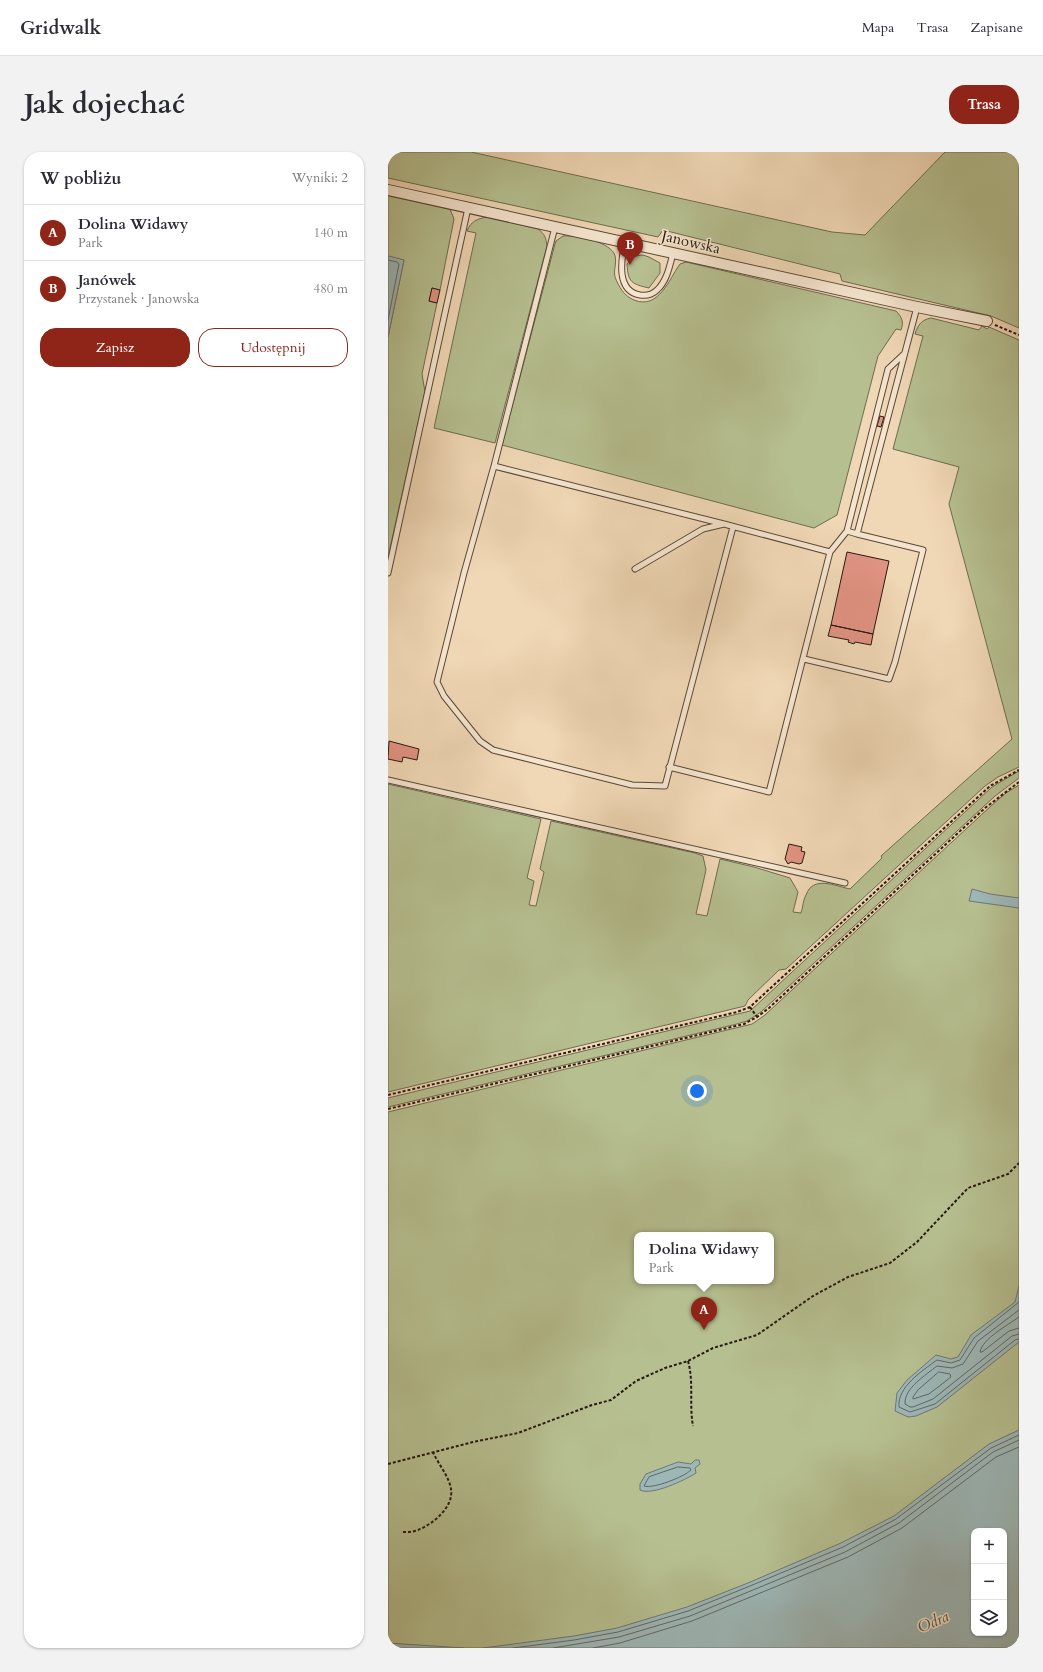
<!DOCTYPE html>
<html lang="pl">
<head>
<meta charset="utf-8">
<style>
  :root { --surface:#fff; --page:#f2f2f3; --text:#2b2b33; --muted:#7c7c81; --line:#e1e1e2; --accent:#8f2418 }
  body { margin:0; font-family:Cardo,serif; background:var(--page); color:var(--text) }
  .controls { position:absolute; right:12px; bottom:12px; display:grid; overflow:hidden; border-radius:8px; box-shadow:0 1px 3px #0004 }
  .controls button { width:36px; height:36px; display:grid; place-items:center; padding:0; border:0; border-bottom:1px solid var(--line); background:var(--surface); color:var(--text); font:20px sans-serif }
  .you { position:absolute; left:309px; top:939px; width:14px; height:14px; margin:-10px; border:3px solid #fff; border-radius:50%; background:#1a73e8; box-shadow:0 0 0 6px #1a73e833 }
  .badge { display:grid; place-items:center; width:26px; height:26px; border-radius:50%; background:var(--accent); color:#fff; font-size:13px; font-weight:700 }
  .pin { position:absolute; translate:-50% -33px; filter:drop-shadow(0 1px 2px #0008) }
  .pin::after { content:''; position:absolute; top:21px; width:14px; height:12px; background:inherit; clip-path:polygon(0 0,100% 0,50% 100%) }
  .popup { position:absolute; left:246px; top:1080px; width:140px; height:52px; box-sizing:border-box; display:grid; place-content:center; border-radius:8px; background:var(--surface); filter:drop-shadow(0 1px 3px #0005); font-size:13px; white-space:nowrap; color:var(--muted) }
  .popup b { font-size:15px; color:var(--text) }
  .popup::after { content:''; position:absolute; left:50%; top:100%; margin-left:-8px; border:8px solid transparent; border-top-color:var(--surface) }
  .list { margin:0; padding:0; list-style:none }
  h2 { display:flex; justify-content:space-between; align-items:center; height:52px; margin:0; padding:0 16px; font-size:17px }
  h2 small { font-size:13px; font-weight:400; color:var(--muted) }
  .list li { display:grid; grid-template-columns:26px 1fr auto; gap:12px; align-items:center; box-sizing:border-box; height:56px; padding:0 16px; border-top:1px solid var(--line) }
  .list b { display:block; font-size:15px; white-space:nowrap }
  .list p { margin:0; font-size:13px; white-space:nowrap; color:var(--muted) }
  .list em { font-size:13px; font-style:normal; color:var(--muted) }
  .actions { display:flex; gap:8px; padding:12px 16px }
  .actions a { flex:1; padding:9px 0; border:1px solid var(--accent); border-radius:16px; text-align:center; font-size:14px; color:var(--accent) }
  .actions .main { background:var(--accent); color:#fff }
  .icon { flex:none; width:22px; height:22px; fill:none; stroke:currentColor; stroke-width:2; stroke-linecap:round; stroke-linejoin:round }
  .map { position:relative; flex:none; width:631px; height:1496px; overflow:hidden; border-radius:16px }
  header { display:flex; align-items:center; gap:24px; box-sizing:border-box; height:56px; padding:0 20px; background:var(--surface); border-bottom:1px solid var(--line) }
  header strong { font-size:19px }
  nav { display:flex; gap:22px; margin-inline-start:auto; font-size:14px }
  .intro { display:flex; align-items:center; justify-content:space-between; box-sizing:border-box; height:96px; padding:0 24px }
  h1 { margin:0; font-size:28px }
  .button { padding:10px 18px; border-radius:16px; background:var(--accent); color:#fff; font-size:14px; font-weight:700 }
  main { display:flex; gap:24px; padding:0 24px }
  aside { flex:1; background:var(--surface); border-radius:16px; box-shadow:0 1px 3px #0004 }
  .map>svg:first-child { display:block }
  .green { fill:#b6bf90; stroke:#6e6c50; fill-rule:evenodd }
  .water { fill:#9db7b7; stroke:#6e7774; fill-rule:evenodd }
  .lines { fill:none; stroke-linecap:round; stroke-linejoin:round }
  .shore { stroke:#626863; stroke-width:1 }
  .building { fill:#e19383; stroke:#27180f }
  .service-casing { stroke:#594838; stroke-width:7 }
  .minor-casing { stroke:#594838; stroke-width:12 }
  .path { stroke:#27180f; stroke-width:2; stroke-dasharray:3 2; stroke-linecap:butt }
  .service { stroke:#f5e5cf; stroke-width:5 }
  .minor { stroke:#f5e5cf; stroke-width:10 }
  .labels { text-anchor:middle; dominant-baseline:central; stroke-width:3; stroke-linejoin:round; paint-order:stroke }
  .street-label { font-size:15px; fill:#27180f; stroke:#f5e5cf }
  .water-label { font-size:16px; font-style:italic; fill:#50504a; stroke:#f5e5cf }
</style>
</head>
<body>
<header>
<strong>Gridwalk</strong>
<nav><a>Mapa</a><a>Trasa</a><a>Zapisane</a></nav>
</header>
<div class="intro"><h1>Jak dojechać</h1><a class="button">Trasa</a></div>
<main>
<aside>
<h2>W pobliżu<small>Wyniki: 2</small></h2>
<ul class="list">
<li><span class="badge">A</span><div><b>Dolina Widawy</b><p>Park</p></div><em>140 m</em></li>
<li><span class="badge">B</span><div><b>Janówek</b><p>Przystanek · Janowska</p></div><em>480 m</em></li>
</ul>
<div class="actions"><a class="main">Zapisz</a><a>Udostępnij</a></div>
</aside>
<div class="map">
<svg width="631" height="1496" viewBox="0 0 631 1496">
  <rect width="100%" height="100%" fill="#f0d7b5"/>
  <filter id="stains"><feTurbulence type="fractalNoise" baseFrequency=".005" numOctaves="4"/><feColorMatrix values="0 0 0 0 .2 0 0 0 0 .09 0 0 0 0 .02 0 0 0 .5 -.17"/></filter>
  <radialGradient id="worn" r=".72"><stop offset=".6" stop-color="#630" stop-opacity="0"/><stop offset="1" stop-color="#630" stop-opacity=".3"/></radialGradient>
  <path class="green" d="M0 0H83L444 80 477 83 557 0H631V176L603 164 454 129 452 122 275 78 270 85 0 26Z
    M0 43 62 57 66 67 52 138 44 136 41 149 49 151 34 222 37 240 0 405V185L16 108 0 105Z
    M99 65 150 77C157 82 158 86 159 94L107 291 46 276 88 81 79 79C83 69 89 67 99 65Z
    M175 84C189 83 218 89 226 101 230 109 225 117 227 125 231 135 236 144 246 148 271 158 281 127 292 112L298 110 508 159C514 165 516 170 513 178L508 177 490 204 449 363 426 376 114 293 167 92 168 89Z
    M255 103 261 105 272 111V121L261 136C244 132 240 131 239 112L247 104Z
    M543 166 591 178 594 174 599 177 601 175 631 188V615L610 625 597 634 398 817 391 818 360 848 357 854 0 940V632L153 667 139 726 146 729 141 753 148 754 156 720 152 717 163 669 307 701 315 704 318 718 308 762 319 764 332 707 366 715 402 726 410 740 405 760 413 761C415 755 415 748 418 743 425 723 447 734 462 737L494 706 493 704 624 587 561 352 571 315 505 297 535 184 527 182C530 173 533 168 543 166Z
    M631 619V626L607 644 373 860 359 869 349 872 0 955V946L362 859 604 635Z
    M631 633V1496H0V960L364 872 377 863 604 653 618 641ZM249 1083H383V1129H249ZM586 1379H616V1481H586Z"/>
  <path class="water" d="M1 104 16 108 0 185V105Z
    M584 737 602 742 631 746V756L581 749Z
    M631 1134V1190L549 1255 528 1264 520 1265 507 1259 509 1241 519 1228 548 1203 563 1207 570 1205 583 1183 627 1150Z
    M631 1278V1496H95L186 1484 229 1476 299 1455 360 1431 453 1391 506 1364 601 1292ZM586 1379H616V1481H586Z
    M307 1308H311L312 1312 307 1316 308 1321C297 1328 264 1344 252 1338V1332L258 1322 290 1310 303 1312Z
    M0 1491 76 1496H0Z"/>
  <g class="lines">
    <path class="shore" d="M0 108 9 110 11 112 0 168
      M631 1150 586 1186 572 1208 563 1211 549 1208C534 1219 509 1235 511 1255L522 1260 547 1252 627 1188 631 1187
      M631 1158 590 1189 575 1212 564 1216 549 1214C538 1223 516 1236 517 1252L522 1255H525L545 1247 624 1184 631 1182
      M631 1165C620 1173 594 1187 592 1200H594L621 1179 631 1176
      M551 1220 562 1222 563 1225 541 1242 525 1247V1245L530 1238Z
      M290 1315 302 1316 303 1318C296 1325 265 1337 256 1334L261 1325Z
      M125 1496 186 1488 230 1480 300 1459 362 1434 455 1395 508 1367 603 1296 631 1283
      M165 1496 231 1485 302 1464 457 1400 511 1371 605 1300 631 1288
      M205 1496 232 1491 304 1469 460 1405 514 1376 608 1305 631 1295"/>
  </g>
  <path class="building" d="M44 136 52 138 49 151 41 149Z
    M492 264 496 265 493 275 489 274Z
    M459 400 501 409 485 482 443 473Z
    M443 473 485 482 483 493 467 490 466 492 460 490 461 488 440 484Z
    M1 589 31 597 29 608 15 605 14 610 0 607Z
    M401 692 414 695 413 699 417 700 414 711 411 712 403 710 400 712 397 707Z"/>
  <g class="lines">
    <defs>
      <path id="service" d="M167 75 106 314 336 372
        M237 90C233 108 228 139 252 143 259 144 264 143 269 138 279 129 282 113 285 101
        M106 314 76 421 49 530 56 544 92 589 105 598 244 633 277 634 345 375
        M459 379 500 217 516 202
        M247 417 315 377 336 372 442 400
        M0 421 80 56
        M416 507 501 527 507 510 535 398 469 382 529 155
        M281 615 381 640 442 400 459 379 469 382
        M0 628 457 731"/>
      <path id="minor" d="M0 38 529 155 599 169"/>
    </defs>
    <use href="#service" class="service-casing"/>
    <use href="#minor" class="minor-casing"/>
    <path class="path" d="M607 173 631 183
      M362 855 369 865
      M0 943 349 860 362 855 602 634 631 618
      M0 957 356 872 369 865 381 856 597 656 631 630
      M300 1209C306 1230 301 1253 305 1274
      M0 1312 85 1290 130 1281 204 1253 223 1248 248 1229 277 1216 300 1209 325 1196 369 1183 425 1144 460 1125 502 1111 529 1090 580 1036 620 1022 631 1011
      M15 1380C20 1380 25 1380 30 1378 45 1372 66 1355 63 1337 61 1324 50 1312 45 1300"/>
    <use href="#service" class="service"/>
    <use href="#minor" class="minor"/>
  </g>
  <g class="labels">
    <g class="street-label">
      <text transform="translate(303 90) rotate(13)">Janowska</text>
    </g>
    <g class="water-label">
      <text transform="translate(545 1470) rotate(-23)">Odra</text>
    </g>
  </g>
  <rect width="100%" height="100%" filter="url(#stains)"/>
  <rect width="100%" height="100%" fill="url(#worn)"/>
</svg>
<div class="controls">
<button>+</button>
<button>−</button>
<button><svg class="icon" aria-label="layers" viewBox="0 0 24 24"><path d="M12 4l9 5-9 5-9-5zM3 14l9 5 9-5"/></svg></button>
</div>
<div class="you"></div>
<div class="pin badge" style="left:316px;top:1178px">A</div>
<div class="popup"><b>Dolina Widawy</b>Park</div>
<div class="pin badge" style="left:242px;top:113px">B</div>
</div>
</main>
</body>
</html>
